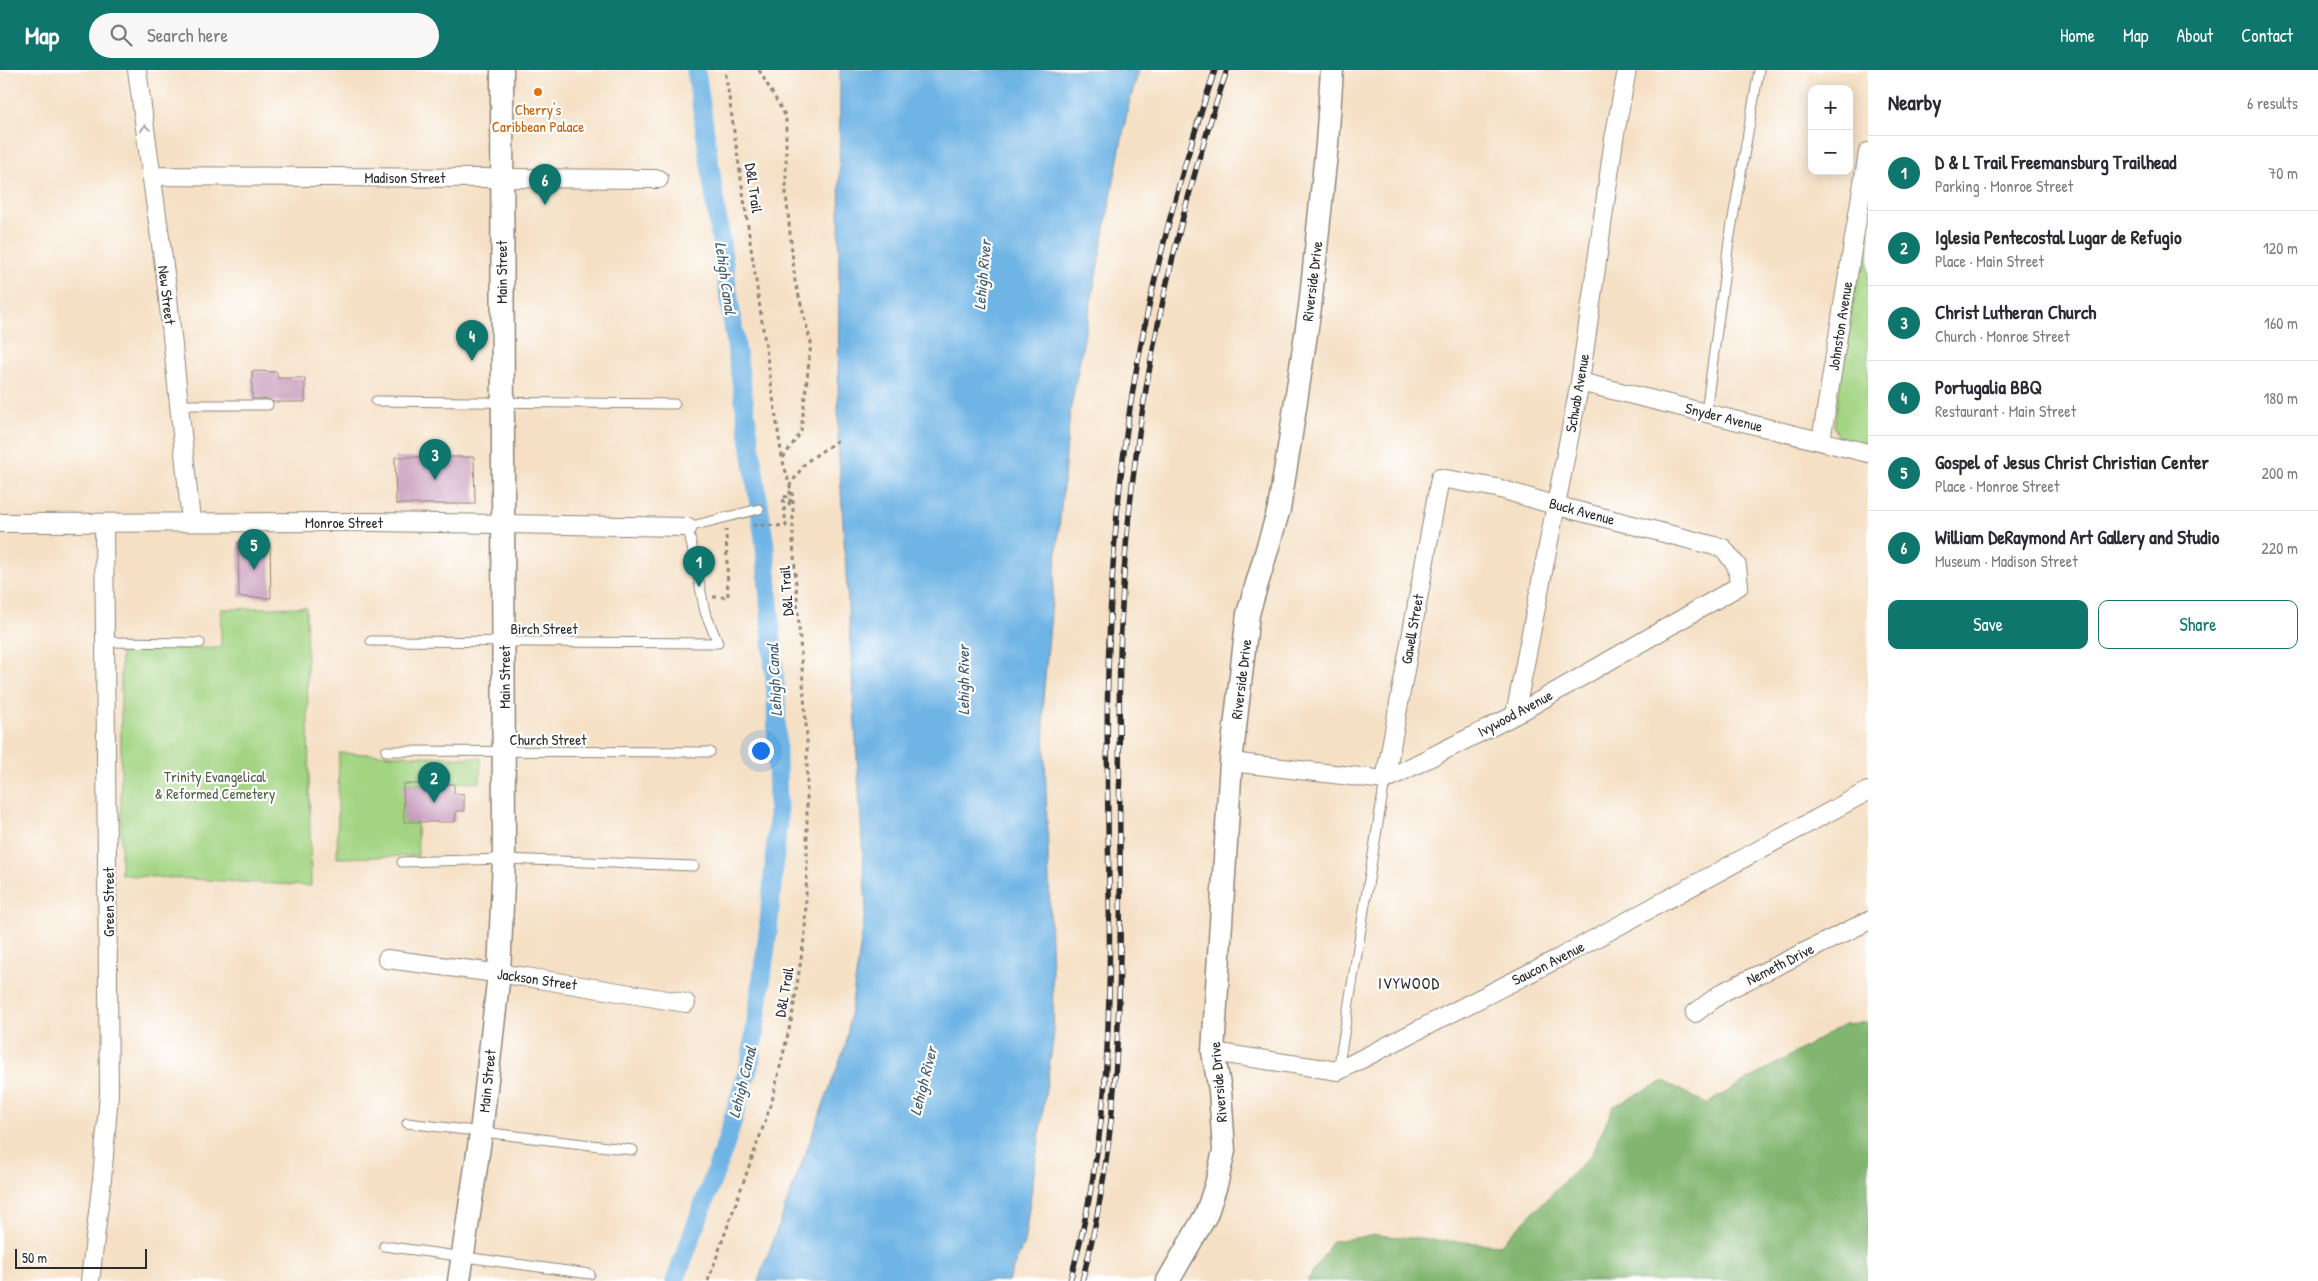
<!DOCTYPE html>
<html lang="en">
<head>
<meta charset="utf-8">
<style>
  :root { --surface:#fff; --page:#f7f7f7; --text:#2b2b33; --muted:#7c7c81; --line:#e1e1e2; --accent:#0f766e }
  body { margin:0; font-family:"Patrick Hand",sans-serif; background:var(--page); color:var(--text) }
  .controls { position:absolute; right:15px; top:15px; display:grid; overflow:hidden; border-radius:10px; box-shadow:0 2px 12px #0003 }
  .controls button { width:45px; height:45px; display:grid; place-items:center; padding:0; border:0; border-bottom:1px solid var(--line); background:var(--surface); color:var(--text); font:25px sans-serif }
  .scale { position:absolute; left:15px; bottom:12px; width:132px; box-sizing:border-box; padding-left:5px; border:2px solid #2b2b2b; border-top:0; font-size:14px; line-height:18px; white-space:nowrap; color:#2b2b2b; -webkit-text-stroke:4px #fff; paint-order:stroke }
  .you { position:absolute; left:760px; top:680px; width:18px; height:18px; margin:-12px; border:4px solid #fff; border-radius:50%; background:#1a73e8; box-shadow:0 0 0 8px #1a73e833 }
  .badge { display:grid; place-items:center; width:32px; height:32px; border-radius:50%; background:var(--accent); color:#fff; font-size:16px; font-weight:700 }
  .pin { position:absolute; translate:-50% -41px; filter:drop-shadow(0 1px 2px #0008) }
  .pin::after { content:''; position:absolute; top:26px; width:18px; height:15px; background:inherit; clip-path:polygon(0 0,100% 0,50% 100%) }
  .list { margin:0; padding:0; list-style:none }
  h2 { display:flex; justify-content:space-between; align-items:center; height:65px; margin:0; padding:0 20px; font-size:21px }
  h2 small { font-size:16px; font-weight:400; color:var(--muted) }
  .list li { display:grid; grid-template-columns:32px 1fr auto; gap:15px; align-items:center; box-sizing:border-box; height:75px; padding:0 20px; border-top:1px solid var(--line) }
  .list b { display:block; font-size:19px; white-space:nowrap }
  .list p { margin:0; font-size:16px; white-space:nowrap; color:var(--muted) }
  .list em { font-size:16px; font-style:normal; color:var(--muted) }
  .actions { display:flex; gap:10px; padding:15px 20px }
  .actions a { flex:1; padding:11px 0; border:1px solid var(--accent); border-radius:10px; text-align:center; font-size:18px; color:var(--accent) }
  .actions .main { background:var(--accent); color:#fff }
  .icon { flex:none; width:28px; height:28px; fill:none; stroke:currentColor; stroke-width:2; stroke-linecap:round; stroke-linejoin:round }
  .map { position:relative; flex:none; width:1868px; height:1211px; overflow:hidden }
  header { display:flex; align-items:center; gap:30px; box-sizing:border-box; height:70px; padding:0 25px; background:var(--accent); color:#fff }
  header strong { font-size:24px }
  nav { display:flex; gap:28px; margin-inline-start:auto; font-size:18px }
  .search { width:350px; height:45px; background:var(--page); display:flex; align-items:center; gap:12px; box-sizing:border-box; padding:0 18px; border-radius:28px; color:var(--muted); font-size:19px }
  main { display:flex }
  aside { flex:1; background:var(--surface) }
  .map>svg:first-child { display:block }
  .green { fill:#a3d482; stroke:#678056 }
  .forest { fill:#82b670; stroke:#56704e }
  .water { fill:#6eb4e5; stroke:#4c7088 }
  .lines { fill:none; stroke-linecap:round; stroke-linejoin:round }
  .canal { stroke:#6eb4e5; stroke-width:19 }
  .building { fill:#c99ebe }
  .service-casing { stroke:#908678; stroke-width:11 }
  .minor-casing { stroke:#908678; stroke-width:20 }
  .tertiary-casing { stroke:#908678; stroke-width:25 }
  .path { stroke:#908678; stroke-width:3; stroke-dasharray:4 4; stroke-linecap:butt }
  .service { stroke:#fff; stroke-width:9 }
  .minor { stroke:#fff; stroke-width:18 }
  .tertiary { stroke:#fff; stroke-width:22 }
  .rail-casing { stroke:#2b2b2b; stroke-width:5.5 }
  .rail { stroke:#fff; stroke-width:4; stroke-dasharray:11; stroke-linecap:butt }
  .oneway { stroke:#a0a0a0 }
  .food-dot { fill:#e8710a; stroke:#fff; stroke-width:2 }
  .labels { text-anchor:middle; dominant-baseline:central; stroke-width:4.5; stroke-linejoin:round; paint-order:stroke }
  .food-label { font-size:15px; fill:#c56008; stroke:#fff }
  .street-label { font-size:15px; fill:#2b2b2b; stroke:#fff }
  .park-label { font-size:15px; fill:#4f5e45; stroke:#fff }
  .water-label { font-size:16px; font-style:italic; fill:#425b6c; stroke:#fff }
  .neighbourhood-label { font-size:16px; letter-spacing:1px; fill:#2b2b2b; stroke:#fff }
</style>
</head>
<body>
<header>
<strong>Map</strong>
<div class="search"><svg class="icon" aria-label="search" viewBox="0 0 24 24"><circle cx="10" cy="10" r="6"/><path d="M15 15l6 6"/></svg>Search here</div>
<nav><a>Home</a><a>Map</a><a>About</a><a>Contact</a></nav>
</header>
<main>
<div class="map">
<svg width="1868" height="1211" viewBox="0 0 1868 1211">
  <rect width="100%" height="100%" fill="#fff"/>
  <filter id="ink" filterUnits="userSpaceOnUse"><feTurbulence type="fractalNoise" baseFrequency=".02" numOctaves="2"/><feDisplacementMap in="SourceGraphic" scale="10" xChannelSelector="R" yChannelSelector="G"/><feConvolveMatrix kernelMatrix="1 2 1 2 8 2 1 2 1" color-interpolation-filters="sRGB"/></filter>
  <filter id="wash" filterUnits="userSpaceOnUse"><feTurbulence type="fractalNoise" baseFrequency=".0096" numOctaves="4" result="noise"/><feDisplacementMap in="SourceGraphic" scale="20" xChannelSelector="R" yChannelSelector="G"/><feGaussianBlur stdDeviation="1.12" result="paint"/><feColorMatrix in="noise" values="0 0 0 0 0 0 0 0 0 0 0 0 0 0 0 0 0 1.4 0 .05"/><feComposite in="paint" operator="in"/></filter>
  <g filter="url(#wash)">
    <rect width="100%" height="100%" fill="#f5e0c5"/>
    <path class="green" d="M1868 130V375L1838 367 1834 356Z
      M306 537 311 816 121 805V579L221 578V539Z
      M339 683 481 688 480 712 404 714V752H417L418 786 337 788Z"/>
    <path class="forest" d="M1868 952V1211H1307L1333 1171 1376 1165 1500 1175 1591 1085 1614 1036 1664 1011 1706 1034 1845 954Z"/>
    <path class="water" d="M840 0H1139L1128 37 1070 342 1043 629 1054 963 1024 1173 1008 1211H758L846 974 866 837 838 370Z"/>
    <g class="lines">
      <path class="canal" d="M675 1211 725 1076 751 989 768 862 778 749 776 627 765 476 696 0"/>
    </g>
    <g id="blocks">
      <path class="building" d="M252 301 277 302V308H305V332H273L268 329H252Z
        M395 387H474L475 434H396Z
        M238 472 270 473 271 528 239 527Z
        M403 714H454V723L464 724V741H456L455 752H404Z"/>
    </g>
  </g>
  <g filter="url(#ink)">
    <use href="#blocks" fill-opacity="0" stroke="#908678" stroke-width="1"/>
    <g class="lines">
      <defs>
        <path id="service" d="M376 331 675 334
          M180 335H268
          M1706 342 1729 171 1759 0
          M371 571 718 573 705 542 688 457 759 439
          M105 572 200 573
          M386 681 710 682
          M402 792 504 789 694 796
          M1338 1001 1385 710
          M407 1053 633 1080
          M384 1176 590 1204"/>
        <path id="minor" d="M137 0 167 218 191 451
          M151 106 659 109
          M1580 312 1868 383
          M1821 371 1868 82
          M0 453 374 452 688 457
          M1515 645 1580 312 1614 69 1627 0
          M1231 692 1385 710 1515 645 1739 516 1737 496 1723 478 1554 435 1497 418 1440 408 1385 710
          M387 889 526 907 686 933
          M1695 943 1723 922 1868 851
          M1213 982 1338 1001 1559 888 1868 721
          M90 1211 102 1109 109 1024 104 453"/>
        <path id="tertiary" d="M459 1211 481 1063 499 903 504 789 502 0
          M1168 1211 1206 1145 1216 1115 1224 1081 1220 1020 1213 982 1231 692 1248 544 1279 439 1290 371 1310 237 1327 74 1332 0"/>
      </defs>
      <use href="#service" class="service-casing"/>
      <use href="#minor" class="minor-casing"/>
      <use href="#tertiary" class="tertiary-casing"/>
      <path class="path" d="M759 0 786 47V124L795 211 811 273 801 362 783 388
        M753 455 786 456 783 426 787 427 790 436V415L806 392 838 370
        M713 527H728L726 459
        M708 1211 771 1035 792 947 805 863 807 792V668L793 472V427L782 388 725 0"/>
      <use href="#service" class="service"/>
      <use href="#minor" class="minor"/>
      <use href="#tertiary" class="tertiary"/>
      <defs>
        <path id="rail" d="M1070 1211C1087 1150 1098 1086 1104 1023 1116 884 1104 744 1108 604 1110 532 1114 461 1123 389 1139 257 1172 126 1215 0
          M1082 1211C1137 1007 1115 794 1120 586 1125 386 1163 189 1227 0"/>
      </defs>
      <use href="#rail" class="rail-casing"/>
      <use href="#rail" class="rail"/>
    </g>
    <defs><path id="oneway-chevron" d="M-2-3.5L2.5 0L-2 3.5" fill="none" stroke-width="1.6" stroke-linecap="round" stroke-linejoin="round" transform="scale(1.25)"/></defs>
    <use class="oneway" href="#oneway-chevron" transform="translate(145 58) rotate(-98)"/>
  </g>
  <circle class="food-dot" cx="538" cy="22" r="5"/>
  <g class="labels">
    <g class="food-label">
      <text x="538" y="39">Cherry's<tspan x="538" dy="17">Caribbean Palace</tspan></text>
    </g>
    <g class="street-label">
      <text x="405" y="107">Madison Street</text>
      <text transform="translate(754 118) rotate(82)">D&amp;L Trail</text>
      <text transform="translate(501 202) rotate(-90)">Main Street</text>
      <text transform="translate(1312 211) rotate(-83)">Riverside Drive</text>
      <text transform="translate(167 225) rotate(83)">New Street</text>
      <text transform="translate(1840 256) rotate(-81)">Johnston Avenue</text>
      <text transform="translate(1577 323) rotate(-80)">Schwab Avenue</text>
      <text transform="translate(1724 347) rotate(14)">Snyder Avenue</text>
      <text transform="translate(1582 441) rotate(15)">Buck Avenue</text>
      <text x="344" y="452">Monroe Street</text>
      <text transform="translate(786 521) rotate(-94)">D&amp;L Trail</text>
      <text x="544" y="558">Birch Street</text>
      <text transform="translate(1412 559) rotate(-80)">Gawell Street</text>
      <text transform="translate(504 607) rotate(-90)">Main Street</text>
      <text transform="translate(1241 609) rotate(-83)">Riverside Drive</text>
      <text transform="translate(1515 643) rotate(-28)">Ivywood Avenue</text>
      <text x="548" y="669">Church Street</text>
      <text transform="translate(108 832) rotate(-90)">Green Street</text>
      <text transform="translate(1548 893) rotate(-27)">Saucon Avenue</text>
      <text transform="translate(1780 894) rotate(-27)">Nemeth Drive</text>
      <text transform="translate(537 909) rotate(8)">Jackson Street</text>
      <text transform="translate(784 922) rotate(-80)">D&amp;L Trail</text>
      <text transform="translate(487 1011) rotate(-84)">Main Street</text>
      <text transform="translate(1218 1012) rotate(-95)">Riverside Drive</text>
    </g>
    <g class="park-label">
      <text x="215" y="706">Trinity Evangelical<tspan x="215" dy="17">&amp; Reformed Cemetery</tspan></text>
    </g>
    <g class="water-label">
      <text transform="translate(982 205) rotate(-85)">Lehigh River</text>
      <text transform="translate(726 208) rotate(82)">Lehigh Canal</text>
      <text transform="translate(774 610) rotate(-93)">Lehigh Canal</text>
      <text transform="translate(963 610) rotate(-90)">Lehigh River</text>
      <text transform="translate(923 1011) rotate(-76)">Lehigh River</text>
      <text transform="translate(742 1012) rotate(-76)">Lehigh Canal</text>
    </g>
    <g class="neighbourhood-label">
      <text x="1409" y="913">IVYWOOD</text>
    </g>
  </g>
</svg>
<div class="controls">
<button>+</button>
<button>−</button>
</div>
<div class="scale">50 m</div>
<div class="you"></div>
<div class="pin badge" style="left:699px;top:517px">1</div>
<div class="pin badge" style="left:434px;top:733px">2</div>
<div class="pin badge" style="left:435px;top:410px">3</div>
<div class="pin badge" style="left:472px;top:291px">4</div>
<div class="pin badge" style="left:254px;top:500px">5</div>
<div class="pin badge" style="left:545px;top:135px">6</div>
</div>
<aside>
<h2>Nearby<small>6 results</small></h2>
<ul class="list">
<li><span class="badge">1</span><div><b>D &amp; L Trail Freemansburg Trailhead</b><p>Parking · Monroe Street</p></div><em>70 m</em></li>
<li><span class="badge">2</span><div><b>Iglesia Pentecostal Lugar de Refugio</b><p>Place · Main Street</p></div><em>120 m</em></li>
<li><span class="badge">3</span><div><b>Christ Lutheran Church</b><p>Church · Monroe Street</p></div><em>160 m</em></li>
<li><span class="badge">4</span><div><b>Portugalia BBQ</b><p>Restaurant · Main Street</p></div><em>180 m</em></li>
<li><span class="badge">5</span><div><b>Gospel of Jesus Christ Christian Center</b><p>Place · Monroe Street</p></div><em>200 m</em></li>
<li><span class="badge">6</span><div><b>William DeRaymond Art Gallery and Studio</b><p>Museum · Madison Street</p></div><em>220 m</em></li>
</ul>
<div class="actions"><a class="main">Save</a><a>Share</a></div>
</aside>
</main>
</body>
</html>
